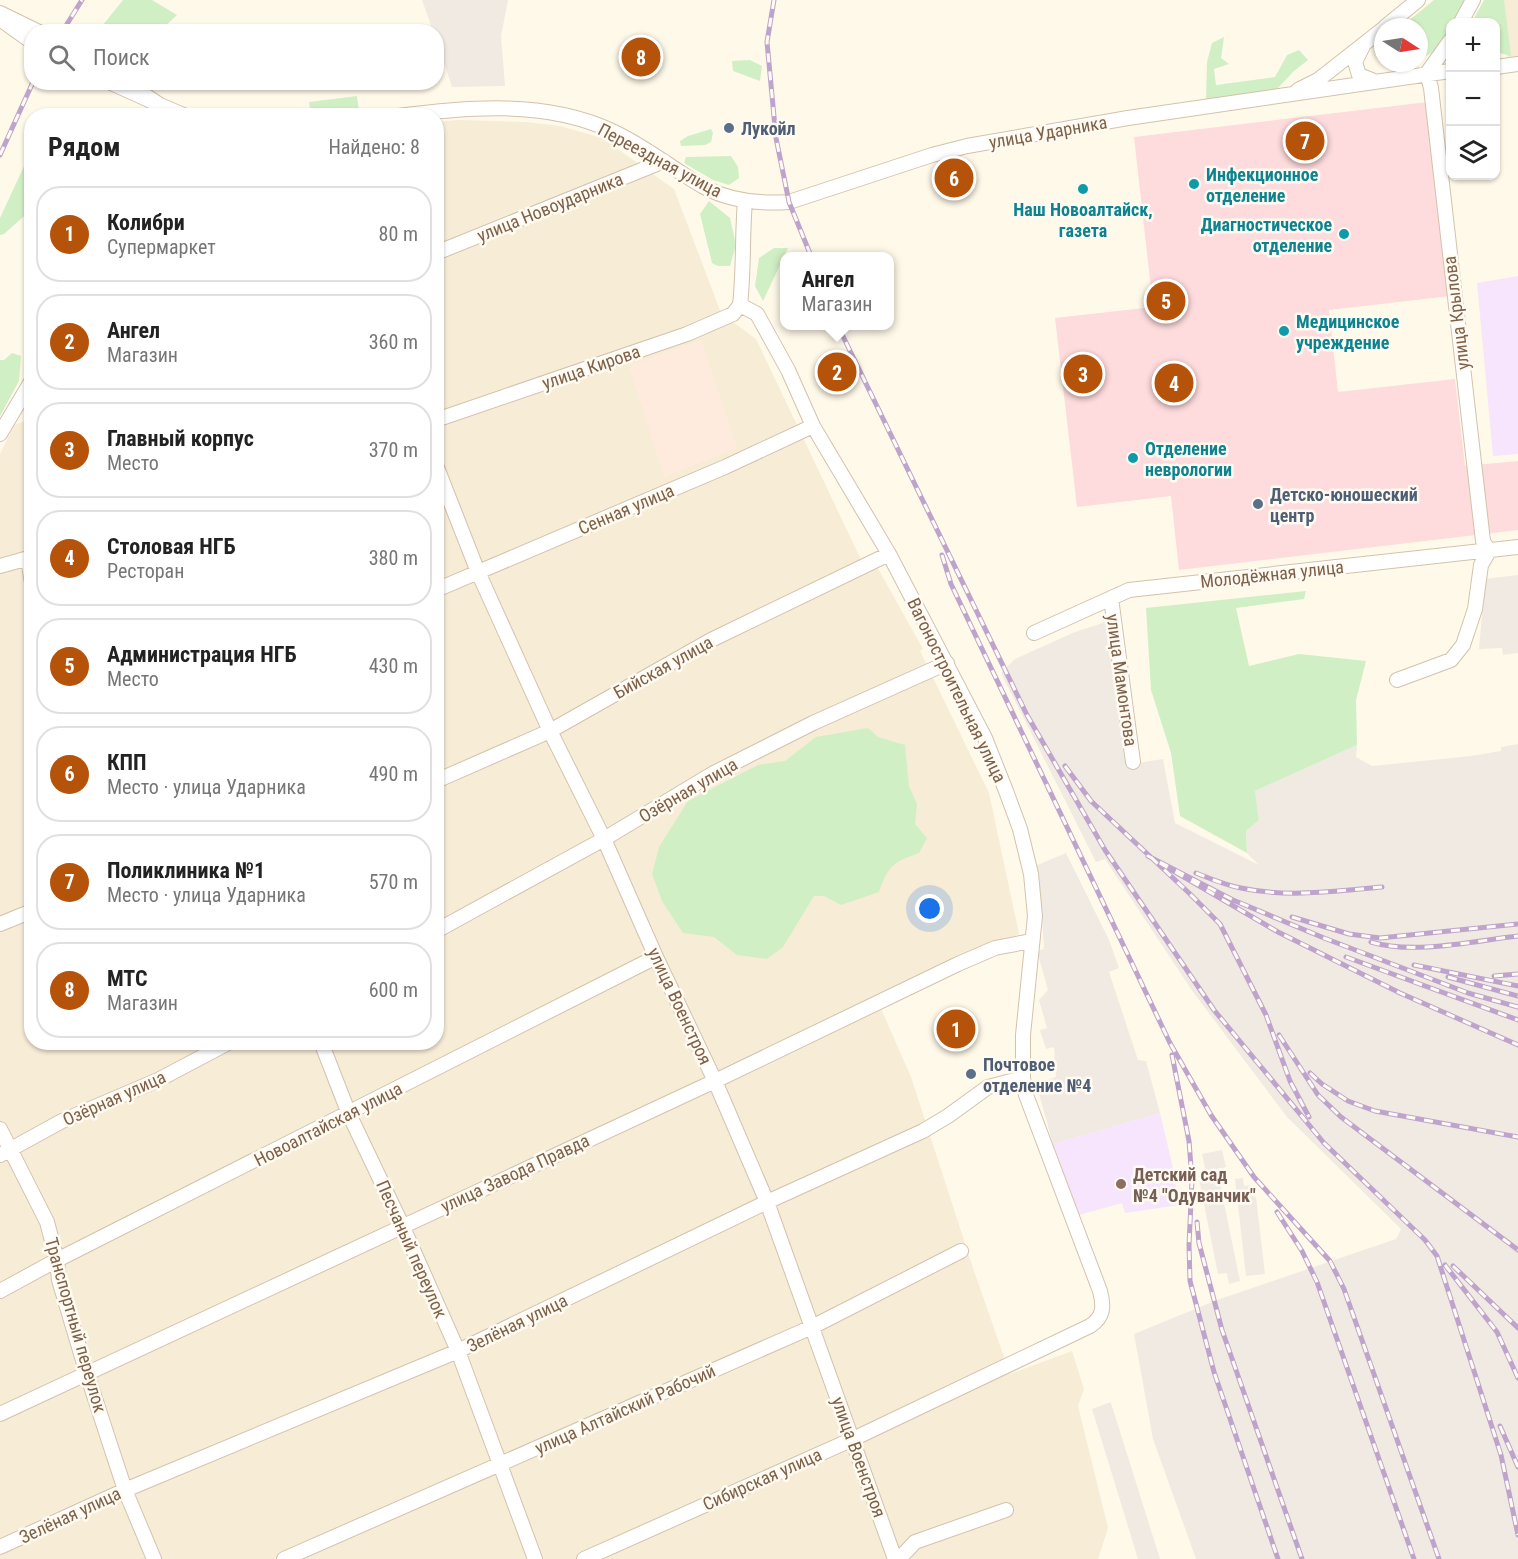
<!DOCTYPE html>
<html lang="ru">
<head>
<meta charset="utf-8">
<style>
  :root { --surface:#fff; --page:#f2f2f2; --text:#222; --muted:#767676; --line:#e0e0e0; --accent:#b45309 }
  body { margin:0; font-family:"Roboto Condensed",sans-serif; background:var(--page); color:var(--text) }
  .controls { position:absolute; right:18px; top:18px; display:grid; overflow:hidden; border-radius:12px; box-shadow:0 2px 4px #0004 }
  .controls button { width:54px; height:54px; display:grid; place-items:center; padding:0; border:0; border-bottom:2px solid var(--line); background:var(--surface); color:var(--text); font:30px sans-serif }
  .compass { position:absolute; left:1374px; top:18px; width:54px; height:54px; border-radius:50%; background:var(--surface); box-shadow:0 2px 4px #0004; rotate:102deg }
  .you { position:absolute; left:930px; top:909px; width:21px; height:21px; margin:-15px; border:4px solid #fff; border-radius:50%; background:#1a73e8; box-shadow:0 0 0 9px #1a73e833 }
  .badge { display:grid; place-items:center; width:39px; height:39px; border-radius:50%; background:var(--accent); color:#fff; font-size:20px; font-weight:700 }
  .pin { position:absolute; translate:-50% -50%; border:3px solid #fff; box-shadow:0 2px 6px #0006 }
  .popup { position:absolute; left:780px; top:252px; width:114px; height:78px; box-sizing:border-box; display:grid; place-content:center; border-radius:12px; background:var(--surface); filter:drop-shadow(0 2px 4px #0005); font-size:20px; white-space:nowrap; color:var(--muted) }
  .popup b { font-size:22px; color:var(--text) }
  .popup::after { content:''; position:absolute; left:50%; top:100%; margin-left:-12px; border:12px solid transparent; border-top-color:var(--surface) }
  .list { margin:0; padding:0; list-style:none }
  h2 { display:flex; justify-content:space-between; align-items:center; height:78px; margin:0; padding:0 24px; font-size:26px }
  h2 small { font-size:20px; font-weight:400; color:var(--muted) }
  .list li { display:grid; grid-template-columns:39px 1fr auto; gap:18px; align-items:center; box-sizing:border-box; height:96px; margin:0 12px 12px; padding:0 12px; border:2px solid var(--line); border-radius:24px }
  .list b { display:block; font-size:22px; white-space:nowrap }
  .list p { margin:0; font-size:20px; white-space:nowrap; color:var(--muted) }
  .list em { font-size:20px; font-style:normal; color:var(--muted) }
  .icon { flex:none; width:33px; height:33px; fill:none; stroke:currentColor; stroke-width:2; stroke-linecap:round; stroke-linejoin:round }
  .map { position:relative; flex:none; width:1518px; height:1559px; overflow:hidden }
  .search { position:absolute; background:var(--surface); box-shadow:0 2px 4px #0004; left:24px; top:24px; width:420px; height:66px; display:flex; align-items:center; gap:15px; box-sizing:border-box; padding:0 21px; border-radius:24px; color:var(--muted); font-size:22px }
  .panel { position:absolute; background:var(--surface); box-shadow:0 2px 4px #0004; left:24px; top:108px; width:420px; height:942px; border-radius:24px }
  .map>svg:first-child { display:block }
  .residential { fill:#f7ecd6 }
  .commercial { fill:#ffebdd }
  .industrial { fill:#f0eae2 }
  .education { fill:#f6e5fc }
  .medical { fill:#fedbdc }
  .green { fill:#d1efc5 }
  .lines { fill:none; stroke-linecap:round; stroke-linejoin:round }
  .minor-casing { stroke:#d3c2ac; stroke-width:16 }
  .minor { stroke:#fff; stroke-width:14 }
  .rail-casing { stroke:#bea4cc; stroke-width:5 }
  .rail { stroke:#fffbf2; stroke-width:3; stroke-dasharray:9; stroke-linecap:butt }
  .service-dot { fill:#5c6f8a; stroke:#fffbf2; stroke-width:2 }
  .culture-dot { fill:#0f9aa8; stroke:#fffbf2; stroke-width:2 }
  .education-dot { fill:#8d6e63; stroke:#fffbf2; stroke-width:2 }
  .labels { text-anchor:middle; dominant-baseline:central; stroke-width:5; stroke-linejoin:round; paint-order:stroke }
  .service-label { font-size:18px; font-weight:bold; fill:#4e5e75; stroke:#fffbf2; text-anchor:start }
  .street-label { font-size:18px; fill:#7e6148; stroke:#fffbf2 }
  .culture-label { font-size:18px; font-weight:bold; fill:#0d838f; stroke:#fffbf2; text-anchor:start }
  .education-label { font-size:18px; font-weight:bold; fill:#785e54; stroke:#fffbf2; text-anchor:start }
</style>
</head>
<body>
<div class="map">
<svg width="1518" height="1559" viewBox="0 0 1518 1559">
  <rect width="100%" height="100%" fill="#fff9e9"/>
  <path class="residential" d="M1501 0H1518V58L1507 59Z
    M458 120 526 122 560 126 602 138 674 189 721 313 756 339 866 570 876 565 923 649 920 651 989 793 1019 934 875 995 911 1077 974 1271 1010 1374 1072 1351 1084 1389 1078 1406 1108 1528 1098 1559H0V454L14 425 31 419 32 1042H436L437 122Z"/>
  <path class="commercial" d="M701 340 737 448 664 477 629 366Z"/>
  <path class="industrial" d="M422 0H508L501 36 505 86 452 87 437 41 436 32 433 31Z
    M1518 575V653L1503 655 1502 648 1479 649 1485 579Z
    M1118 615 1138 763 1163 759 1175 823 1259 865 1247 853 1246 831 1259 820 1255 791 1357 745 1356 757 1372 766 1471 756 1501 751V747L1518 744V1559H1196L1153 1439 1134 1334 1217 1300 1396 1239 1401 1229 1287 1117 1193 992 1105 859 1096 862 1001 673 1015 659 1075 632 1100 624Z
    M1066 853 1109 940 1119 968 1109 972 1138 1060 1146 1061 1160 1113 1053 1144 1036 1083 1056 1077 1054 1047 1046 1049 1040 1030 1047 1028 1039 1000 1048 990 1037 951 1044 949 1042 914 1035 866Z
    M1222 1150 1226 1167 1217 1169 1240 1281 1229 1284 1227 1273 1218 1274 1198 1174 1206 1172 1202 1154Z
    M1243 1178 1244 1186 1252 1185 1253 1197H1256L1265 1274 1246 1276 1235 1179Z
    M1111 1402V1403L1160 1559H1138L1092 1409Z"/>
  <path class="education" d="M1518 276V454L1493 456 1477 283Z
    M1160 1113 1172 1164 1179 1205 1125 1213 1122 1203 1079 1215 1053 1144Z"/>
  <path class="medical" d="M1428 102 1450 296 1329 310 1338 392 1455 379 1465 466 1518 461V530L1179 570 1171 496 1077 507 1055 318 1153 307 1134 137Z"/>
  <path class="green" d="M123 0H152L177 15 160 31H98Z
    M1434 0H1466L1454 22H1450C1450 41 1434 53 1419 60V27H1401Z
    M1484 0H1504L1511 56 1496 52V22H1472Z
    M1224 37 1221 58 1229 64 1214 69 1216 85 1275 77 1287 55 1299 50 1308 60 1294 71 1276 90 1206 99 1207 62 1212 43Z
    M750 60 762 66 760 81 733 71 732 61Z
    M357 96 359 112 311 115 309 102Z
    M711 129 713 133 711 142 705 145 681 146 680 141 688 136Z
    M31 151V185L28 193 31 197V210L4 234 0 235V218Z
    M731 156 738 167 739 178 729 185 713 180 684 163 686 157Z
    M709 201 730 218 736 245 730 266H718L712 263 700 214Z
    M774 248H788L763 301 755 286 759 258Z
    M12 353 21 356 19 381 0 416V360H4Z
    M1306 591 1304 599 1236 608 1249 666 1299 654 1366 661 1356 700 1357 745 1255 791 1259 820 1246 831 1247 853 1180 816 1171 753 1151 690 1146 608Z
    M868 728 878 737 905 745 909 786 917 804 915 824 927 838 919 853C893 862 888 866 879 892L841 905 824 896H814L783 947 767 959 737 955 714 937 683 933 662 901 652 874 659 847 688 801 758 765 785 761 816 737Z"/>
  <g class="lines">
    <defs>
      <path id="minor" d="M0 13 39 32
        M4 22 32 42
        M1461 22 1473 0
        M1385 27 1418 0
        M1363 46 1355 62 1359 75 1374 81
        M1496 67 1518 64
        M1427 73 1450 41
        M109 82 160 105 125 82
        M1298 90 1318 80 1383 29
        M160 105 186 116
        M398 116C467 107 544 100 610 130 644 145 672 169 704 187 730 201 760 204 789 202L932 155 967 146 1128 118 1450 71
        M436 253 664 161
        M740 305C744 270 742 236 745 201
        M436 420 687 334 733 314 740 305
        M0 434 32 380
        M436 465 478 572 550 731 604 839 656 957 715 1081 767 1202 895 1559
        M28 559 32 583
        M0 566 32 557
        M436 590 725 467 813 426
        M1111 598 1133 762
        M1034 633 1129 590 1518 547
        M1397 680 1451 660 1463 645 1475 609 1481 565 1489 551 1483 541 1431 88 1427 73
        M436 781 550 731 711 640 889 554
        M0 924 32 911
        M436 931 604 839 712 774 813 723 947 663
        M321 1042 349 1114 402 1225 458 1351 535 1559
        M0 1129 47 1222 57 1260 59 1280 87 1374 125 1490 154 1559
        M0 1155 62 1121 158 1080 230 1042
        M0 1291 57 1260 656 957
        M0 1414 715 1081 958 964 995 948 1031 941
        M0 1547 125 1490 458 1351 767 1202 923 1131 948 1116 988 1087 1023 1078
        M284 1559 812 1327 961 1251
        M584 1559 853 1439 1090 1326C1104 1317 1104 1306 1100 1291L1026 1095 1023 1078V1035L1035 916 1031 874 1020 829 1006 791 985 738 889 554 813 426 788 370 757 314 740 305
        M899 1559 915 1542 1006 1510"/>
    </defs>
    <use href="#minor" class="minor-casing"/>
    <use href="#minor" class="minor"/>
    <defs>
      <path id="rail" d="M774 0 767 42 776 138 789 202 811 256
        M62 32 82 0
        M0 155 33 82
        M838 326 1027 715 1105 850 1214 1010 1324 1143 1425 1240 1437 1256 1501 1455 1518 1535
        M942 555 951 584 1170 1043 1211 1115 1254 1177 1330 1261 1344 1289 1439 1559
        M1065 766 1091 801 1189 893 1220 924 1266 1015 1290 1081 1309 1117
        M1196 873C1211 879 1225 885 1241 888 1287 898 1336 891 1382 887
        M1292 917 1349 934 1380 938 1518 924
        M1371 942C1414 955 1473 941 1518 936
        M1346 957 1518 1020
        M1414 965 1518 986
        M1494 976 1518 974
        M1448 977 1518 996
        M1518 1007 1468 993 1324 938 1233 900 1148 856 1278 932 1400 993 1518 1045
        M1279 1035 1318 1095 1341 1117 1518 1250
        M1172 1055 1189 1141 1192 1180 1189 1245 1190 1281 1214 1372 1278 1559
        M1310 1073 1322 1084 1348 1101 1375 1111 1518 1137
        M1277 1212 1302 1251 1317 1282 1414 1559
        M1197 1222 1199 1243 1222 1330 1302 1559
        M1445 1265 1497 1332 1518 1378
        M1453 1266 1518 1328
        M1500 1426 1518 1467"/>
    </defs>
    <use href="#rail" class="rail-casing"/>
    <use href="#rail" class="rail"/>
  </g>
  <g class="service-dot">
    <circle cx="729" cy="128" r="6"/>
    <circle cx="1258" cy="504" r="6"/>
    <circle cx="971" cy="1074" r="6"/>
  </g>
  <g class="culture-dot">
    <circle cx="1194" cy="184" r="6"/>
    <circle cx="1083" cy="189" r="6"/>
    <circle cx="1344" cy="234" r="6"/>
    <circle cx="1284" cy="331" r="6"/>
    <circle cx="1133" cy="458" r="6"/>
  </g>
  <circle class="education-dot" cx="1121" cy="1184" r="6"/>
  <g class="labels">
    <g class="service-label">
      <text x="741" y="128">Лукойл</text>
      <text x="1270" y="494">Детско-юношеский<tspan x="1270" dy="21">центр</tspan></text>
      <text x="983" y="1064">Почтовое<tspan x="983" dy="21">отделение №4</tspan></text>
    </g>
    <g class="street-label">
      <text transform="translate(1048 132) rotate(-10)">улица Ударника</text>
      <text transform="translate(660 160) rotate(28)">Переездная улица</text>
      <text transform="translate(550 207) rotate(-22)">улица Новоударника</text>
      <text transform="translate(1456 313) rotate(-97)">улица Крылова</text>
      <text transform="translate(591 367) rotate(-19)">улица Кирова</text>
      <text transform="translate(626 509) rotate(-23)">Сенная улица</text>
      <text transform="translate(1272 574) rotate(-6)">Молодёжная улица</text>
      <text transform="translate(663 667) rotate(-29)">Бийская улица</text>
      <text transform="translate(1122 680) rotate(82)">улица Мамонтова</text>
      <text transform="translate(957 690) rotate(64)">Вагоностроительная улица</text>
      <text transform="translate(688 790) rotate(-30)">Озёрная улица</text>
      <text transform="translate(680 1006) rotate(65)">улица Военстроя</text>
      <text transform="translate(114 1098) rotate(-24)">Озёрная улица</text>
      <text transform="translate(328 1124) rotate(-27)">Новоалтайская улица</text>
      <text transform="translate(515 1173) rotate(-25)">улица Завода Правда</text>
      <text transform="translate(412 1249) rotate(66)">Песчаный переулок</text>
      <text transform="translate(517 1323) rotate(-26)">Зелёная улица</text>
      <text transform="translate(76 1325) rotate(74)">Транспортный переулок</text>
      <text transform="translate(625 1409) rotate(-24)">улица Алтайский Рабочий</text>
      <text transform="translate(859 1457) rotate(70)">улица Военстроя</text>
      <text transform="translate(762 1479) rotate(-24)">Сибирская улица</text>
      <text transform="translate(70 1515) rotate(-25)">Зелёная улица</text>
    </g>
    <g class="culture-label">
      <text x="1206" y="174">Инфекционное<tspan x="1206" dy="21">отделение</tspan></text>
      <text x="1083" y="209" text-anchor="middle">Наш Новоалтайск,<tspan x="1083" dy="21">газета</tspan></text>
      <text x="1332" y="224" text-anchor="end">Диагностическое<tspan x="1332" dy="21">отделение</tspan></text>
      <text x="1296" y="321">Медицинское<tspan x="1296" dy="21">учреждение</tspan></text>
      <text x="1145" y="448">Отделение<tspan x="1145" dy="21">неврологии</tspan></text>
    </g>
    <g class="education-label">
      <text x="1133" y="1174">Детский сад<tspan x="1133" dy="21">№4 "Одуванчик"</tspan></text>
    </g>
  </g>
</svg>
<div class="controls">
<button>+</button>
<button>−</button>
<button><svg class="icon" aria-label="layers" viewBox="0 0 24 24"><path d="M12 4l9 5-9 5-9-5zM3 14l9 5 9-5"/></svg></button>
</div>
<svg class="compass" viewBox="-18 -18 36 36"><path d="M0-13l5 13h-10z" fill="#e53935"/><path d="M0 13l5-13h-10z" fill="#767676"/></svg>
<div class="you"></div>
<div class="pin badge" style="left:956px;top:1029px">1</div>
<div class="pin badge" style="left:837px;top:372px">2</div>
<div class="popup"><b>Ангел</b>Магазин</div>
<div class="pin badge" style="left:1083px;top:374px">3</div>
<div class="pin badge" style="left:1174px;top:383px">4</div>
<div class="pin badge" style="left:1166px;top:301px">5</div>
<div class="pin badge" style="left:954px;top:178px">6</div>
<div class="pin badge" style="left:1305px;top:141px">7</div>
<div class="pin badge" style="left:641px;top:57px">8</div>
<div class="search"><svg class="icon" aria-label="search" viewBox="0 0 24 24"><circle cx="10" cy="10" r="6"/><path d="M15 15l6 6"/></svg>Поиск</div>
<section class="panel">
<h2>Рядом<small>Найдено: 8</small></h2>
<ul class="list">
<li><span class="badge">1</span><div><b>Колибри</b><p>Супермаркет</p></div><em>80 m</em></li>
<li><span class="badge">2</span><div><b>Ангел</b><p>Магазин</p></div><em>360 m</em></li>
<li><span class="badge">3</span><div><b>Главный корпус</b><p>Место</p></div><em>370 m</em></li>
<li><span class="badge">4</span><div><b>Столовая НГБ</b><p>Ресторан</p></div><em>380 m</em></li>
<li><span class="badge">5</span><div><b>Администрация НГБ</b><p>Место</p></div><em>430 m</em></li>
<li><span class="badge">6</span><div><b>КПП</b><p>Место · улица Ударника</p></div><em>490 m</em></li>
<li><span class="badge">7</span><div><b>Поликлиника №1</b><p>Место · улица Ударника</p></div><em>570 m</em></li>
<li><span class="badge">8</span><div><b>МТС</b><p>Магазин</p></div><em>600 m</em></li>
</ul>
</section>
</div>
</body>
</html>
